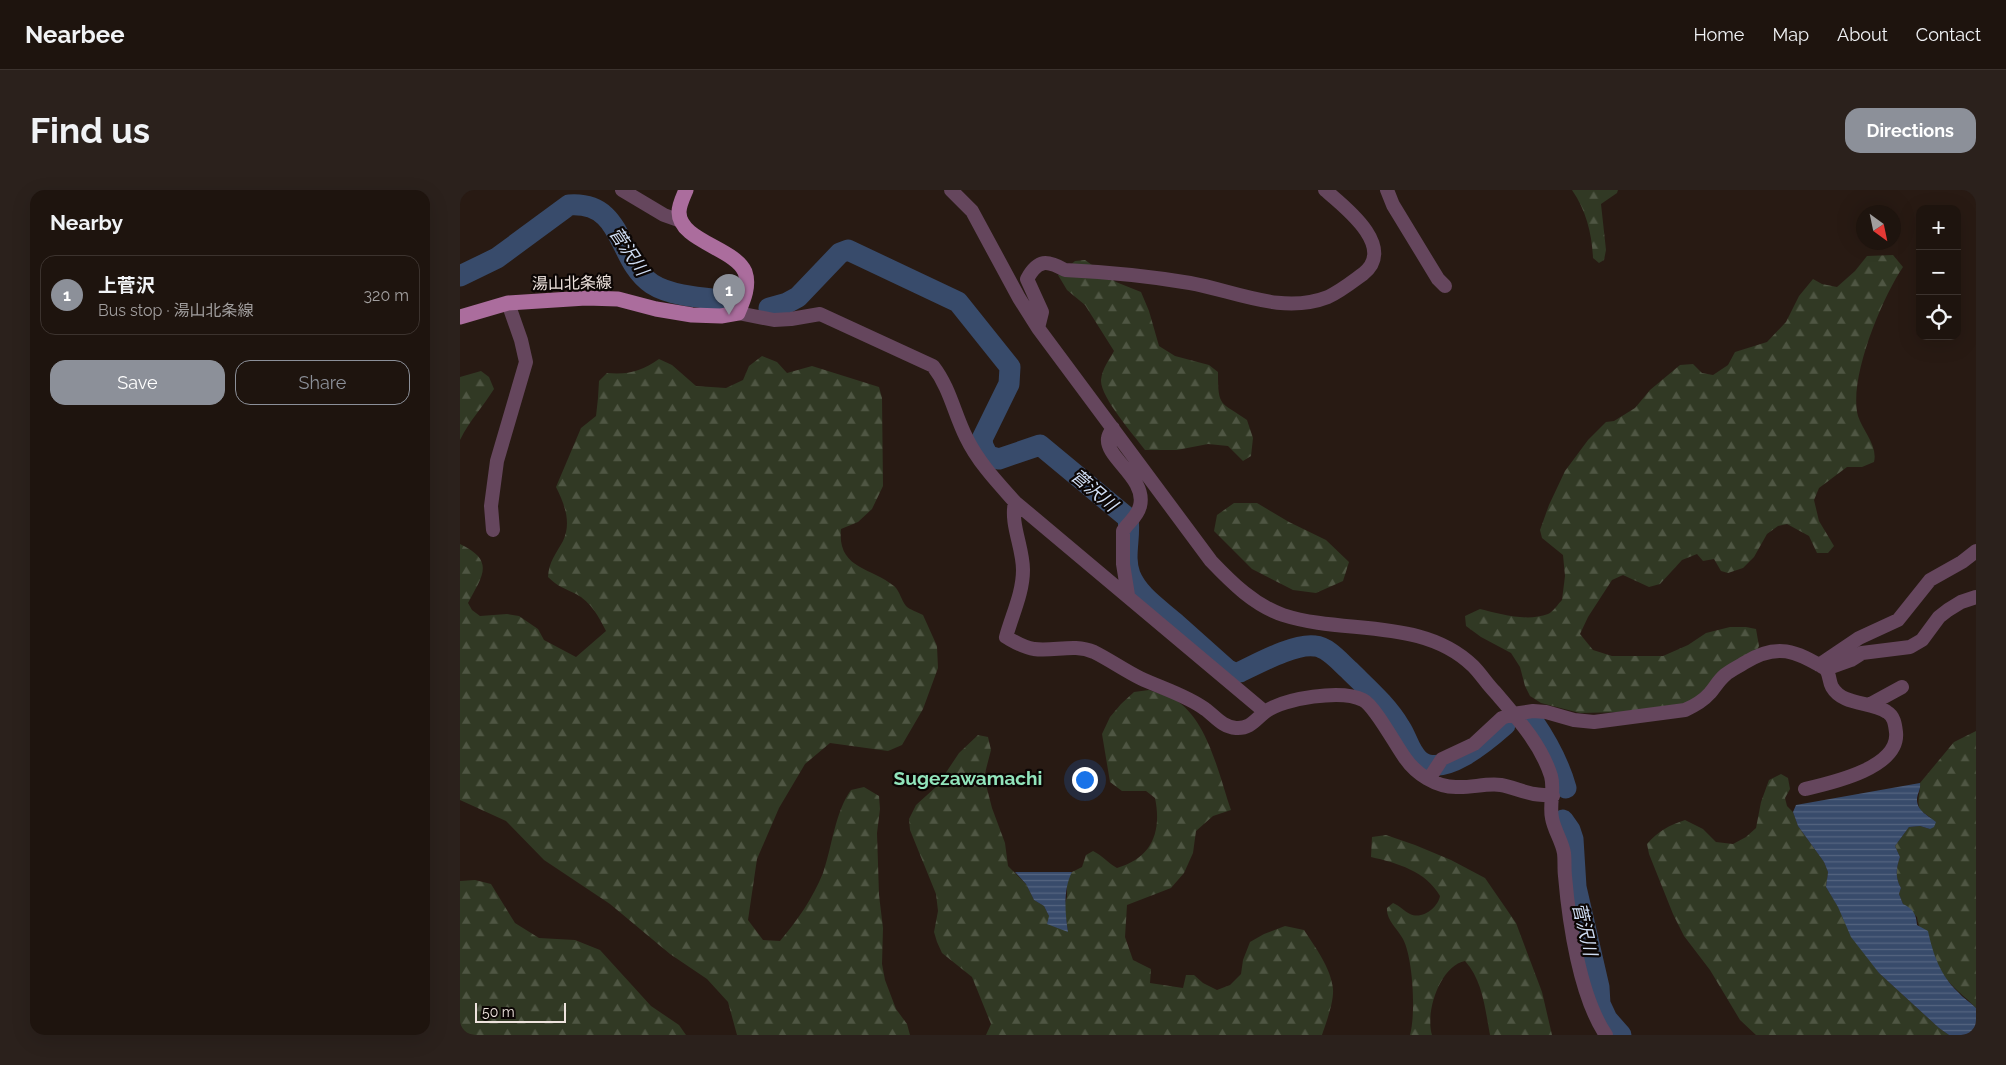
<!DOCTYPE html>
<html lang="en">
<head>
<meta charset="utf-8">
<style>
  :root { --surface:#1e140e; --page:#2b211c; --text:#f1f3f6; --muted:#a19e9e; --line:#3c332e; --accent:#8c9099 }
  body { margin:0; font-family:Raleway,"Noto Sans JP",sans-serif; background:var(--page); color:var(--text) }
  .controls { position:absolute; right:15px; top:15px; display:grid; overflow:hidden; border-radius:10px; box-shadow:0 5px 20px #0002 }
  .controls button { width:45px; height:45px; display:grid; place-items:center; padding:0; border:0; border-bottom:1px solid var(--line); background:var(--surface); color:var(--text); font:25px sans-serif }
  .compass { position:absolute; left:1396px; top:15px; width:45px; height:45px; border-radius:50%; background:var(--surface); box-shadow:0 5px 20px #0002; rotate:147deg }
  .scale { position:absolute; left:15px; bottom:12px; width:91px; box-sizing:border-box; padding-left:5px; border:2px solid #eee3de; border-top:0; font-size:14px; line-height:18px; white-space:nowrap; color:#eee3de; -webkit-text-stroke:4px #0c0604; paint-order:stroke }
  .you { position:absolute; left:624px; top:589px; width:18px; height:18px; margin:-12px; border:4px solid #fff; border-radius:50%; background:#1a73e8; box-shadow:0 0 0 8px #1a73e833 }
  .badge { display:grid; place-items:center; width:32px; height:32px; border-radius:50%; background:var(--accent); color:#fff; font-size:16px; font-weight:700 }
  .pin { position:absolute; translate:-50% -41px; filter:drop-shadow(0 1px 2px #0008) }
  .pin::after { content:''; position:absolute; top:26px; width:18px; height:15px; background:inherit; clip-path:polygon(0 0,100% 0,50% 100%) }
  .list { margin:0; padding:0; list-style:none }
  h2 { display:flex; justify-content:space-between; align-items:center; height:65px; margin:0; padding:0 20px; font-size:21px }
  h2 small { font-size:16px; font-weight:400; color:var(--muted) }
  .list li { display:grid; grid-template-columns:32px 1fr auto; gap:15px; align-items:center; box-sizing:border-box; height:80px; margin:0 10px 10px; padding:0 10px; border:1px solid var(--line); border-radius:15px }
  .list b { display:block; font-size:19px; white-space:nowrap }
  .list p { margin:0; font-size:16px; white-space:nowrap; color:var(--muted) }
  .list em { font-size:16px; font-style:normal; color:var(--muted) }
  .actions { display:flex; gap:10px; padding:15px 20px }
  .actions a { flex:1; padding:11px 0; border:1px solid var(--accent); border-radius:15px; text-align:center; font-size:18px; color:var(--accent) }
  .actions .main { background:var(--accent); color:#fff }
  .icon { flex:none; width:28px; height:28px; fill:none; stroke:currentColor; stroke-width:2; stroke-linecap:round; stroke-linejoin:round }
  .map { position:relative; flex:none; width:1516px; height:845px; overflow:hidden; border-radius:15px }
  header { display:flex; align-items:center; gap:30px; box-sizing:border-box; height:70px; padding:0 25px; background:var(--surface); border-bottom:1px solid var(--line) }
  header strong { font-size:24px }
  nav { display:flex; gap:28px; margin-inline-start:auto; font-size:18px }
  .intro { display:flex; align-items:center; justify-content:space-between; box-sizing:border-box; height:120px; padding:0 30px }
  h1 { margin:0; font-size:35px }
  .button { padding:12px 22px; border-radius:15px; background:var(--accent); color:#fff; font-size:18px; font-weight:700 }
  main { display:flex; gap:30px; padding:0 30px }
  aside { flex:1; background:var(--surface); border-radius:15px; box-shadow:0 5px 20px #0002 }
  .map>svg:first-child { display:block }
  .forest { fill:url(#forest-firs) }
  .water { fill:url(#water-rules) }
  .lines { fill:none; stroke-linecap:round; stroke-linejoin:round }
  .river { stroke:#384b6b; stroke-width:21 }
  .minor { stroke:#65465d; stroke-width:14 }
  .major { stroke:#ab6d9d; stroke-width:15 }
  .labels { text-anchor:middle; dominant-baseline:central; stroke-width:4.5; stroke-linejoin:round; paint-order:stroke }
  .street-label { font-size:16px; fill:#eee3de; stroke:#0c0604 }
  .water-label { font-size:18px; font-style:italic; fill:#cfddf4; stroke:#0c0604 }
  .quarter-label { font-size:19px; font-weight:bold; fill:#91e4bb; stroke:#0c0604 }
</style>
</head>
<body>
<header>
<strong>Nearbee</strong>
<nav><a>Home</a><a>Map</a><a>About</a><a>Contact</a></nav>
</header>
<div class="intro"><h1>Find us</h1><a class="button">Directions</a></div>
<main>
<aside>
<h2>Nearby<small></small></h2>
<ul class="list">
<li><span class="badge">1</span><div><b>上菅沢</b><p>Bus stop · 湯山北条線</p></div><em>320 m</em></li>
</ul>
<div class="actions"><a class="main">Save</a><a>Share</a></div>
</aside>
<div class="map">
<svg width="1516" height="845" viewBox="0 0 1516 845">
  <defs>
    <pattern id="forest-firs" width="22" height="20" patternUnits="userSpaceOnUse" patternTransform="scale(1.25)"><rect width="22" height="20" fill="#313924"/><path d="M5 1l3.5 6h-7zM16 11l3.5 6h-7z" fill="#4f5643"/></pattern>
    <pattern id="water-rules" width="6" height="5" patternUnits="userSpaceOnUse" patternTransform="scale(1.25)"><rect width="6" height="5" fill="#384b6b"/><path d="M0 2.5h6" fill="none" stroke="#556580"/></pattern>
  </defs>
  <rect width="100%" height="100%" fill="#281a13"/>
  <path class="forest" d="M1112 0H1158L1157 3 1141 14 1146 60 1144 70 1139 73 1133 68C1132 44 1126 20 1112 0Z
    M1433 65 1443 77C1422 108 1388 189 1398 226 1403 241 1418 256 1414 272L1402 277H1387L1359 298 1354 310 1359 331 1374 356 1368 363H1357L1349 346 1327 334 1318 336 1307 344 1294 367 1283 378 1268 383 1261 381 1254 369 1243 371 1237 364 1222 370 1200 394 1189 397 1163 385 1152 390 1128 427 1120 444 1133 460 1152 466H1203L1228 455 1246 443 1270 437H1286L1296 439 1299 456 1295 464 1240 507 1219 516 1164 522 1120 523 1081 513 1070 506 1065 496 1060 477 1051 463 1021 447 1006 436 1005 426 1020 419C1040 424 1067 432 1088 424 1093 422 1098 414 1102 410L1105 386 1103 365 1082 348 1080 340 1089 315 1105 281 1128 250 1146 232 1154 231 1175 218 1190 200 1220 175 1233 174 1242 183 1253 185 1268 175 1275 162 1307 152 1326 132 1339 106 1353 89 1362 94 1377 97 1395 81 1407 66Z
    M625 70 656 92 681 102 689 121 699 156 715 166 749 175 758 182C758 218 760 211 787 230L793 248 791 266 783 271 768 256 748 254 717 260H685C674 245 640 207 641 190 642 179 649 170 654 161L625 115 607 100 598 85 615 71Z
    M302 166 317 172 327 183 352 176 419 197 422 208 423 296 412 319 398 332 381 339C377 379 411 377 434 396 440 401 441 410 446 416 450 420 458 422 463 425L477 456 478 478 463 519 442 555 428 561 370 553 345 574 319 618 297 669 288 730 303 750 320 751C337 731 353 708 363 683 372 657 375 622 391 600L404 597 419 606 420 619 417 643 419 705 423 738 422 774 425 790 436 819 447 834 450 845H277L268 812 247 789 210 764 150 714 84 670 46 631 0 610V354C36 371 22 386 8 413L12 420 20 426 47 424 59 426 78 439 84 450 116 467 146 441C139 427 131 412 116 404 104 398 98 397 88 387 89 371 96 364 103 351 112 332 104 313 96 297L121 238 136 226 138 208 139 191 147 183C168 185 182 181 199 169L212 175 236 196 266 198 283 190 289 176Z
    M21 181 29 187 34 199C22 218 10 230 0 250V187Z
    M774 313H797L829 332 866 350 889 372 883 391 856 403 833 400 792 379 754 341 757 325Z
    M689 500C697 503 706 505 714 509 748 529 759 586 771 620L753 626 736 641 733 663 724 683 711 698 667 715 665 747 673 770 691 779 690 793 723 798 726 785H734L743 793 757 800 770 795 781 784 783 770 790 752 804 744 825 736 844 740C855 757 871 778 873 799 874 812 866 833 862 845H526L531 834 512 787 482 763 477 752 474 742 478 721 476 704 450 640 449 629 456 615 477 596 499 563 518 545 528 547 531 560 524 587 532 618 545 653 548 676 566 694 574 710 584 716 589 726 608 741 604 716 607 707V691L612 682 622 677 626 665 633 661C643 666 648 673 657 678 692 668 702 642 695 608L686 601H662L650 592 642 544 650 527 661 514 674 502Z
    M1516 541V818C1505 806 1492 798 1483 784 1477 775 1475 765 1470 755 1465 745 1458 739 1457 727L1443 714 1439 704 1441 698C1435 687 1436 679 1440 667L1435 656 1449 637 1460 636 1470 639 1471 628 1460 620C1456 607 1461 604 1460 593L1494 552Z
    M1321 584 1328 588 1330 599 1325 608 1327 616 1333 622 1338 636 1364 672 1368 682 1366 697 1419 783 1479 838 1489 845H1296L1280 830 1250 780 1224 746 1213 724 1189 664 1187 654C1198 641 1210 635 1225 630L1243 639 1256 652 1273 654 1286 647 1296 638 1301 612 1309 590Z
    M926 645 955 655 991 670 1025 688 1056 733 1082 802 1092 845H1030C1025 819 1023 791 1005 771 980 776 965 822 972 845H950C956 823 953 768 943 749 937 738 926 730 927 718L933 713C940 716 944 721 950 724 963 730 978 717 980 706 966 681 937 673 911 667L912 647Z
    M15 690 31 694 55 733 79 748 115 750 140 760 191 816 219 835 226 845H0V691Z"/>
  <path class="water" d="M1460 593C1461 600 1457 603 1457 610 1457 621 1469 626 1476 632L1474 637 1470 639 1460 636 1449 637 1435 656 1440 667C1436 679 1435 687 1441 698L1439 704 1443 714C1453 719 1456 723 1457 735L1468 741C1473 764 1480 785 1498 802 1503 808 1510 812 1516 818V845H1489L1479 838 1419 783 1391 747 1378 717 1366 697 1368 682 1364 672 1338 636 1333 622 1336 615Z
    M555 682H612C603 699 605 723 608 742L587 734 589 726 584 716 574 710 566 694Z"/>
  <g class="lines">
    <path class="river" d="M0 86 37 68 109 15C165 11 156 70 192 94 212 107 248 108 271 111
      M309 118 327 113 338 107 380 63 388 60 498 112 550 177 549 194 522 249 523 256 528 266 539 269 580 255 668 328C671 347 663 366 670 385 678 405 698 418 714 432 732 448 750 464 768 480L774 483 780 482C799 473 835 453 855 456 868 457 880 472 889 480 907 498 927 515 940 537 947 547 949 561 959 570 982 590 1028 550 1045 535
      M1073 531C1088 553 1099 573 1106 598
      M1103 630 1110 640 1113 649 1116 697 1139 797 1140 814 1147 829 1161 845"/>
    <path class="minor" d="M162 0 204 25 221 31
      M491 0 512 21 559 108 578 138 751 371C772 393 794 415 823 425 885 445 963 427 1013 476 1021 484 1027 494 1035 502 1056 527 1081 554 1091 586 1095 600 1089 614 1092 628 1094 640 1102 651 1104 663 1105 671 1104 678 1105 686 1109 733 1120 807 1146 845
      M927 0 933 15 978 89 985 96
      M278 123 314 130 331 129 360 124 473 176C490 198 494 223 506 247 518 272 537 292 555 312L805 522
      M578 138 582 122 567 89C578 69 587 70 605 80 647 82 689 86 730 93 775 101 822 125 868 107 881 101 892 92 903 84 937 57 885 17 865 0
      M653 238C651 241 648 245 648 248 645 268 687 288 680 316 677 328 668 332 663 341V374L668 405
      M555 312C550 334 563 357 563 380 563 403 552 425 546 447 555 452 564 458 574 459 594 462 614 453 634 462 650 470 664 480 680 488 701 498 726 505 745 519 755 526 762 537 776 538 790 539 795 530 805 522 824 508 882 499 903 510 915 516 936 556 945 568 956 584 976 597 996 597 1011 598 1026 593 1041 595 1052 597 1063 602 1074 604 1080 605 1087 605 1093 606
      M33 340 31 316 37 271 66 172 61 150 48 113
      M1359 475 1399 448 1438 430 1470 390 1502 372 1516 361
      M1366 479 1391 470 1402 463 1450 457 1462 450 1479 427 1488 420 1501 412 1516 407
      M1409 515 1442 497
      M969 589 982 569 1014 554 1042 528 1053 524 1073 521 1086 522 1114 530 1134 532 1225 520C1234 516 1243 511 1250 503 1255 497 1259 490 1265 485 1271 480 1278 477 1284 473 1317 452 1336 461 1366 479 1370 485 1369 492 1372 497 1383 516 1410 511 1427 522 1434 526 1435 534 1436 542 1440 578 1371 593 1345 599"/>
    <path class="major" d="M0 127 48 113 126 108 158 109 196 119 232 125 261 126 278 123C283 111 290 96 285 82 275 58 219 51 219 22 219 15 223 7 226 0"/>
  </g>
  <g class="labels">
    <g class="street-label">
      <text transform="translate(112 93) rotate(-1)">湯山北条線</text>
    </g>
    <g class="water-label">
      <text transform="translate(169 61) rotate(56)">菅沢川</text>
      <text transform="translate(634 300) rotate(40)">菅沢川</text>
      <text transform="translate(1125 739) rotate(77)">菅沢川</text>
    </g>
    <g class="quarter-label">
      <text x="508" y="588">Sugezawamachi</text>
    </g>
  </g>
</svg>
<div class="controls">
<button>+</button>
<button>−</button>
<button><svg class="icon" aria-label="locate" viewBox="0 0 24 24"><circle cx="12" cy="12" r="6"/><path d="M12 2v4M12 18v4M2 12h4M18 12h4"/></svg></button>
</div>
<svg class="compass" viewBox="-18 -18 36 36"><path d="M0-13l5 13h-10z" fill="#e53935"/><path d="M0 13l5-13h-10z" fill="#a19e9e"/></svg>
<div class="scale">50 m</div>
<div class="you"></div>
<div class="pin badge" style="left:269px;top:125px">1</div>
</div>
</main>
</body>
</html>
